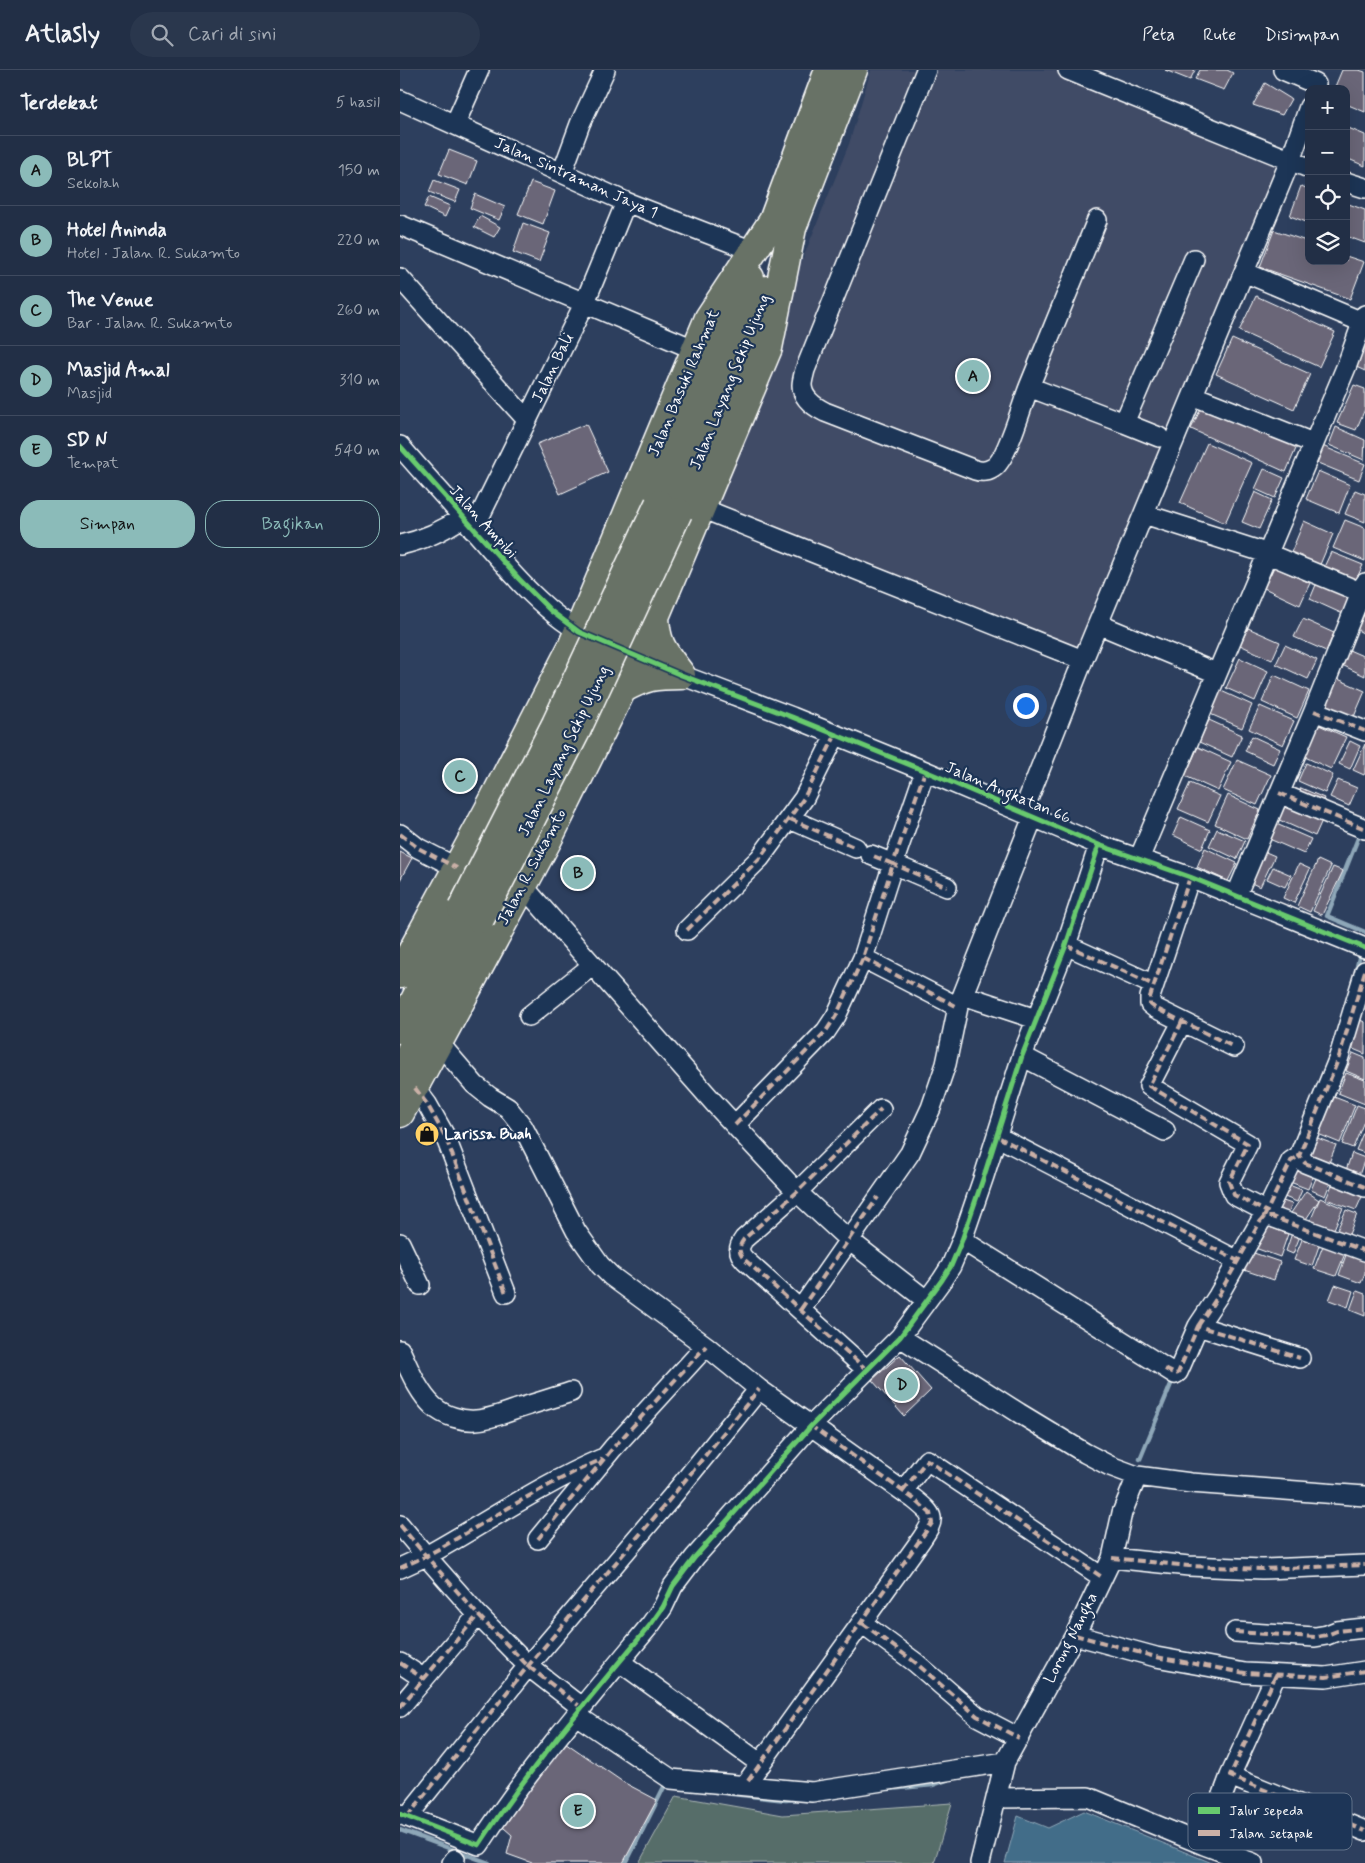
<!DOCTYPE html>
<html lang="id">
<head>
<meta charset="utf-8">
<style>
  :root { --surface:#222f46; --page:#2a374d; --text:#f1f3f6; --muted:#a2a9b3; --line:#3f4a5f; --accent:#8bbbb9 }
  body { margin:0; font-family:Mynerve,sans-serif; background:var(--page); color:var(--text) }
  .controls { position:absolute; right:15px; top:15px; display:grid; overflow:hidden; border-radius:10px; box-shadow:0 5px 20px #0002 }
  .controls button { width:45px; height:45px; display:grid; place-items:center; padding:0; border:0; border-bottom:1px solid var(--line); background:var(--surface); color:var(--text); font:25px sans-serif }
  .you { position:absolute; left:625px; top:635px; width:18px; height:18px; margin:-12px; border:4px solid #fff; border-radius:50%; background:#1a73e8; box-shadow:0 0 0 8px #1a73e833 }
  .badge { display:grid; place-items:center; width:32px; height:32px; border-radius:50%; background:var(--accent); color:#111; font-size:16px; font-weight:700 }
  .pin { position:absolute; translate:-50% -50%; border:2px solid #fff; box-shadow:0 1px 5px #0006 }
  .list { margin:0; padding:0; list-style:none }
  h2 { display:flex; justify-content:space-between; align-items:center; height:65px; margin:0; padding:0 20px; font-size:21px }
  h2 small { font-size:16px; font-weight:400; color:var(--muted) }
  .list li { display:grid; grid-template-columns:32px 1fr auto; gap:15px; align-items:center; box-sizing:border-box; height:70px; padding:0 20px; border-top:1px solid var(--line) }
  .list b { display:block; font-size:19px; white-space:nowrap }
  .list p { margin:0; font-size:16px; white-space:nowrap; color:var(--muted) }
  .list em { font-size:16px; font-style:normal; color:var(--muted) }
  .actions { display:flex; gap:10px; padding:15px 20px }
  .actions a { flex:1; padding:11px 0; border:1px solid var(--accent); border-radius:20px; text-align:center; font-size:18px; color:var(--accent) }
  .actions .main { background:var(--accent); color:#111 }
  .icon { flex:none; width:28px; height:28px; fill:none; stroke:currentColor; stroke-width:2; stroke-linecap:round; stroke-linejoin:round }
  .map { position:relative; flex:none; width:965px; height:1793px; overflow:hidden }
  header { display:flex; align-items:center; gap:30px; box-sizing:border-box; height:70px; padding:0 25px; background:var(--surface); border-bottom:1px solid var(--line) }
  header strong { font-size:24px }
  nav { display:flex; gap:28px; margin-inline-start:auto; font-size:18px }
  .search { width:350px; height:45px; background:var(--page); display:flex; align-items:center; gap:12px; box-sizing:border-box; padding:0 18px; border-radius:28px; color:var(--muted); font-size:19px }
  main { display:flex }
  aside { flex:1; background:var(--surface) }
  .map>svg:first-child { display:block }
  .built { fill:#404b66 }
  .green { fill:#576d69; stroke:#abb6b4 }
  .water { fill:#426d89; stroke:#8ea7b8 }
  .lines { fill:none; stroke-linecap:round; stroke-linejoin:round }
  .stream { stroke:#8ea7b8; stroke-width:4.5 }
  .building { fill:#6b6678; stroke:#fff }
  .minor-casing { stroke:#fff; stroke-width:22 }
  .highway-casing { stroke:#fff; stroke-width:31 }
  .minor { stroke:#1d3557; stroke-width:19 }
  .highway { stroke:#687266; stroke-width:28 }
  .highway-bridge-casing { stroke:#fff; stroke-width:31; stroke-linecap:butt }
  .highway-bridge { stroke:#687266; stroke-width:28 }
  .quiet { stroke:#cab0a6; stroke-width:4; stroke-dasharray:8 4; stroke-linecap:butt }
  .cycleway-casing { stroke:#1d3557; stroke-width:8 }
  .cycleway { stroke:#67ca6e; stroke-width:5 }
  .labels { text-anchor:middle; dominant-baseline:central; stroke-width:4.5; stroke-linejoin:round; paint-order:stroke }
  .street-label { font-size:16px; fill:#fff; stroke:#1d3557 }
  .poi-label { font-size:16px; font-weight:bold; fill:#fff; stroke:#1d3557; text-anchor:start }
  .key { fill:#1d3557; stroke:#617289; stroke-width:1 }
  .key-label { font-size:14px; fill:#fff }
</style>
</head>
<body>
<header>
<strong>Atlasly</strong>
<div class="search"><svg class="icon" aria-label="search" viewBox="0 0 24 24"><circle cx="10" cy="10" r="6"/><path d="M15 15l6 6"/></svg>Cari di sini</div>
<nav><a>Peta</a><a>Rute</a><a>Disimpan</a></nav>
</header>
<main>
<aside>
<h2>Terdekat<small>5 hasil</small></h2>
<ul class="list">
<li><span class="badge">A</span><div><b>BLPT</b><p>Sekolah</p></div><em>150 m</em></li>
<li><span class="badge">B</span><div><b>Hotel Aninda</b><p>Hotel · Jalan R. Sukamto</p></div><em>220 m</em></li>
<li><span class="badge">C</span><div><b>The Venue</b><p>Bar · Jalan R. Sukamto</p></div><em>260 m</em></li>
<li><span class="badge">D</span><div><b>Masjid Amal</b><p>Masjid</p></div><em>310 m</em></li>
<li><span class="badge">E</span><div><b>SD N</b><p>Tempat</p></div><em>540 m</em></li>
</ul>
<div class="actions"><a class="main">Simpan</a><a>Bagikan</a></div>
</aside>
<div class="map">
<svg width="965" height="1793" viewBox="0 0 965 1793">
  <rect width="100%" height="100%" fill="#2d3f5e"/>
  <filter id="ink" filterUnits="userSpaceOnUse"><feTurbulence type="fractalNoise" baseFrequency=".02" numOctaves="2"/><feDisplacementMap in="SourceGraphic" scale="10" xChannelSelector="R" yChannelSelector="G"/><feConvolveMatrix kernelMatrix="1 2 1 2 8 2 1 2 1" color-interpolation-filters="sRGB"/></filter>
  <g filter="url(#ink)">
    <path class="built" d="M471 0H654L880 93 676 579 306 429 449 74Z"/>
    <path class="green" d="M276 1726 383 1745 552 1733 534 1793H239Z"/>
    <path class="water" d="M684 1741 812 1793H605L618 1746 648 1758Z"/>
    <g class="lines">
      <path class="stream" d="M960 763 927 846 965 862
        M956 901 959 888
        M740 1389 774 1307
        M489 1719 533 1715 550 1709
        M315 1722 386 1730 396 1729
        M0 1760 89 1793
        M226 1793 266 1713 268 1714"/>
    </g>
    <path class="building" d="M765 0H795L790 10Z
      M800 0H827L833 3 824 20 795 9Z
      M942 0H959L965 2V42L946 34V19H934Z
      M865 13 891 29 882 45 853 35Z
      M946 57 965 65V96L946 88Z
      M49 80 77 91 68 115 39 104Z
      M34 110 60 120 55 132 29 122Z
      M131 112 155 121 143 154 118 144Z
      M901 116 909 119V153L890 146Z
      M75 124 105 137 99 150 70 138Z
      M29 127 50 136 45 147 24 137Z
      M946 133 965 140V173L946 166Z
      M80 146 100 157 94 167 74 157Z
      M123 153 150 163 139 192 113 182Z
      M874 160 909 172V191H946V186L964 192 950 229 860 197Z
      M856 226 935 262 919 297 839 261Z
      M965 267V301L952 295Z
      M832 269 910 304 894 339 816 304Z
      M954 315 965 319V339L956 360 937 353Z
      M804 332 898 374 886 402 791 359Z
      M186 354 208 402 160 424 137 374Z
      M936 357 965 370 964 390 929 375Z
      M807 373 852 393 825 453 780 433Z
      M920 375 965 394 959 410 913 391Z
      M864 399 884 408 875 428 855 419Z
      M918 401 950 415 939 443 906 429Z
      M955 420 965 424V452L945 444Z
      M855 422 872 430 859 459 842 452Z
      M945 450 965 458V491L933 478Z
      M904 451 933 464 919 497 890 485Z
      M931 482 963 495 956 510 924 497Z
      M874 497 910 513 900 535 864 518Z
      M918 510 952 525 943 544 910 529Z
      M965 542V564L957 560Z
      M903 549 934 563 926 581 894 567Z
      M848 558 880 572 872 590 840 575Z
      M885 575 917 590 908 609 876 594Z
      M949 580 965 587V606L942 595Z
      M840 588 868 601 855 631 826 618Z
      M874 605 909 621 897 648 862 632Z
      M938 609 965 621 953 649 925 637Z
      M819 620 852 635 842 658 808 643Z
      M860 636 894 651 883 675 849 659Z
      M809 650 842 665 832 687 799 672Z
      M919 655 946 667 931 699 905 687Z
      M852 666 880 679 873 694 845 681Z
      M950 671 960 676 950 699 939 694Z
      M965 674V703L964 705 953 700Z
      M798 677 831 692 818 721 785 706Z
      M837 690 871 705 857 735 823 720Z
      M906 693 933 705 925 723 898 711Z
      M938 710 957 718 949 736 930 727Z
      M790 713 820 726 808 752 778 739Z
      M901 718 924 728 920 737 897 727Z
      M828 725 860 740 847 769 815 754Z
      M886 729 924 746 915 766 877 749Z
      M781 747 810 760 802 779 773 765Z
      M874 753 911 769 904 784 867 768Z
      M817 759 845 771 837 789 809 776Z
      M805 778 837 793 828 811 797 797Z
      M861 780 875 786 860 817 847 811Z
      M0 782 12 788 0 810Z
      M918 790 931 796 910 842 897 836Z
      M899 794 910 799 894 833 883 828Z
      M873 797 891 805 885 817 867 809Z
      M933 797 943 801 922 845 913 841Z
      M957 949 965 952V984L946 976Z
      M953 983 965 988V1009L946 1001Z
      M946 1003 965 1010V1034L938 1023Z
      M934 1027 955 1035 940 1073 918 1064Z
      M957 1035 965 1038V1049L953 1078 942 1074Z
      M965 1058V1083L956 1080Z
      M912 1066 936 1075 927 1098 903 1089Z
      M952 1083 965 1088 957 1111 944 1106Z
      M892 1092 915 1102 908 1119 885 1110Z
      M919 1101 933 1106 925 1126 911 1120Z
      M935 1108 965 1120 956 1140 926 1129Z
      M881 1112 902 1120 897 1132 877 1124Z
      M906 1121 919 1130 902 1155 889 1146Z
      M920 1128 943 1138 931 1166 908 1156Z
      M877 1129 892 1134 887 1146 872 1140Z
      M946 1140 957 1144 946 1172 934 1167Z
      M864 1155 888 1164 880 1187 855 1178Z
      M892 1163 900 1166 893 1184 886 1181Z
      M903 1167 920 1173 912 1196 894 1190Z
      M924 1173 946 1181 936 1206 914 1199Z
      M851 1182 880 1192 874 1210 844 1200Z
      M947 1182 965 1188V1203L961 1213 939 1205Z
      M935 1215 953 1221 948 1237 929 1230Z
      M957 1221 965 1224V1246L950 1240Z
      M500 1285 531 1320 504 1346 472 1310Z
      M159 1668 223 1712 257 1730 223 1793H132L107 1784 112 1765 96 1751Z"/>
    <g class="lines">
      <defs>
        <path id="minor" d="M526 0 405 300C404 304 402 311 402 315 402 328 415 337 425 342L575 400C581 402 587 402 593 398 607 390 622 334 629 317L724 353 794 189
          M668 0 909 98
          M883 0 916 14
          M0 30 226 132 353 181
          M55 54 79 0
          M162 103 180 54 205 0
          M946 112 965 118
          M0 155 296 280
          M844 202 962 252
          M0 208 127 350
          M629 317 697 150
          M794 326 913 373
          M724 353 759 367
          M0 376C20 400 41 422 61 445 95 483 142 545 189 566
          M301 438 683 590
          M744 444 866 483 965 524
          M73 460 185 232 226 132
          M0 475C23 470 43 461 63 447
          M698 554 816 603
          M228 583 281 605 392 647 525 701 699 775 790 807 965 878
          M914 641 965 661
          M525 701 493 794 547 817
          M879 723 965 759
          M623 742 683 590 890 91 909 37
          M390 749 456 778
          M0 764 18 778 57 798
          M739 789 947 295 965 245
          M790 807 750 927V934L755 938 834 977
          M123 816 315 1034 397 1122 449 1170 526 1230
          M836 826 914 641 965 513
          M287 860 360 788 404 728 435 666
          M666 875 754 915
          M463 888 558 937
          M965 901 938 990 899 1086 905 1093 965 1117
          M563 925 636 949
          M129 946 193 895
          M782 952 749 1016 848 1074 829 1112 834 1125 867 1142
          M39 973 75 1015 90 1027 108 1038 123 1057 176 1161 200 1195 211 1206 306 1276 359 1319 514 1429C535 1446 536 1448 521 1470L348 1711
          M622 986 765 1061
          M15 1018 27 1034 45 1066 106 1223
          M335 1055 426 961 436 946 463 888 493 794 471 785
          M598 1067 838 1191
          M864 1147 891 1091 899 1086
          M562 1170 775 1304 778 1302 798 1256 900 1288
          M0 1173 20 1215
          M401 1239 510 1083 531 1038 546 994 558 937 633 747
          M798 1256 818 1226 860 1152 864 1147H872L965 1181
          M500 1267 619 1343 685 1383 710 1396 737 1406 791 1413 965 1426
          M0 1280C9 1298 17 1321 33 1336 44 1346 62 1351 76 1350 90 1349 103 1344 117 1339 135 1333 153 1328 171 1322
          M467 1300 345 1190C338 1183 338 1177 344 1169L397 1122 481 1039
          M503 1421 527 1390 702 1507
          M0 1455 26 1486C84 1454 140 1415 201 1389
          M138 1469 213 1378 306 1276
          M712 1488 789 1496 862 1499 965 1495
          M0 1498 26 1486 78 1545 128 1596 182 1638
          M462 1553 516 1593 577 1646 619 1668
          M835 1562 915 1567 927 1565 937 1561 965 1558
          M675 1565 756 1587 845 1603 926 1607 965 1601
          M220 1592 361 1694
          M0 1593 24 1609
          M0 1637 78 1545
          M176 1645 271 1709 412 1722 605 1692
          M830 1706 965 1761
          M596 1728 688 1727 804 1775 853 1793
          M0 1744 79 1775C130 1697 192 1625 251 1554L263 1537 273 1516 295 1487 411 1356 500 1267 542 1210 551 1196 562 1170 584 1106 622 986 666 875 699 775
          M7 1747 128 1596 270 1429 359 1319
          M804 1775 830 1706 876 1605
          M52 1793 55 1789
          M580 1793 605 1692 675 1565 712 1488 722 1443 737 1406"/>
        <path id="highway" d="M259 434 350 208
          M278 442 367 220
          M255 546C256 576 264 582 281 605
          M222 619C246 606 254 605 281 605
          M0 904 88 741 172 577 309 248 373 151 429 0
          M0 959 62 839
          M0 1002 80 849
          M0 1043 147 771 238 587 368 278 392 158 453 0"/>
      </defs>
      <use href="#minor" class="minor-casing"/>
      <use href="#highway" class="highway-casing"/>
      <use href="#minor" class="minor"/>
      <use href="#highway" class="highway"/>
      <defs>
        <path id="highway-bridge" d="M62 839 156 654 259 434
          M80 849 175 663 278 442"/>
      </defs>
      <use href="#highway-bridge" class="highway-bridge-casing"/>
      <use href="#highway-bridge" class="highway-bridge"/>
      <path class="quiet" d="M914 641 965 661
        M525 701 493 794 547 817
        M879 723 965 759
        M390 749 456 778
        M0 764 18 778 57 798
        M790 807 750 927V934L755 938 834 977
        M287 860 360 788 404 728 435 666
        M666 875 754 915
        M463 888 558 937
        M965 901 938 990 899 1086 905 1093 965 1117
        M782 952 749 1016 848 1074 829 1112 834 1125 867 1142
        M15 1018 27 1034 45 1066 106 1223
        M335 1055 426 961 436 946 463 888 493 794 471 785
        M598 1067 838 1191
        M864 1147 891 1091 899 1086
        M401 1239 478 1127
        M798 1256 818 1226 860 1152 864 1147H872L965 1181
        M765 1299 775 1304 778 1303 798 1256 900 1288
        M467 1300 345 1190C338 1183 338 1177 344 1169L397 1122 481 1039
        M503 1421 527 1390 702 1507
        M0 1455 26 1486C84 1454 141 1415 203 1389
        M138 1469 213 1378 306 1276
        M712 1488 789 1496 862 1499 965 1495
        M0 1498 26 1486 78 1545 128 1596 182 1638
        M462 1553 516 1593 577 1646 619 1668
        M835 1562 915 1567 927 1565 937 1561 965 1558
        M675 1565 756 1587 845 1603 926 1607 965 1601
        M0 1593 24 1609
        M876 1605 830 1706 965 1761
        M0 1637 78 1545
        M348 1711 532 1453 530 1443 514 1429 411 1356 408 1359
        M7 1747 128 1596 270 1429 359 1319"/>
      <defs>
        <path id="cycleway" d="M0 376 119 509 151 541 179 562 281 605 392 647 525 701 699 775 790 807 965 878
          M0 1744 79 1775C130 1697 192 1625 251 1554L263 1537 273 1516 295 1487 411 1356 500 1267 542 1210 551 1196 562 1170 584 1106 622 986 666 875 699 775"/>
      </defs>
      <use href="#cycleway" class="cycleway-casing"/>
      <use href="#cycleway" class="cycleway"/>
    </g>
  </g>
  <defs>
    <symbol id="shop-disc" viewBox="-11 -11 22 22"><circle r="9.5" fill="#ffd166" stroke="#1d3557"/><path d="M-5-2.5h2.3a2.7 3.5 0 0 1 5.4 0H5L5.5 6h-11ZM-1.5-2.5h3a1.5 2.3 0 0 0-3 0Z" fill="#111"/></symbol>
  </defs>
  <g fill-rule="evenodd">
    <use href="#shop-disc" x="13" y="1050" width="28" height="28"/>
  </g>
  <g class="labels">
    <g class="street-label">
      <text transform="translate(176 108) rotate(24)">Jalan Sintraman Jaya 1</text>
      <text transform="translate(153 298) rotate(-64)">Jalan Bali</text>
      <text transform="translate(330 312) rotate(-68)">Jalan Layang Sekip Ujung</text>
      <text transform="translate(284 313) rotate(-67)">Jalan Basuki Rahmat</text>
      <text transform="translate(83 452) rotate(48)">Jalan Ampibi</text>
      <text transform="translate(164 681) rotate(-64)">Jalan Layang Sekip Ujung</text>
      <text transform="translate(608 723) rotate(23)">Jalan Angkatan 66</text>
      <text transform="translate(132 797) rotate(-62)">Jalan R. Sukamto</text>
      <text transform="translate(671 1568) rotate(-63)">Lorong Nangka</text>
    </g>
    <g class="poi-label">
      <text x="44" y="1064">Larissa Buah</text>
    </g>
  </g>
  <rect x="788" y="1723" width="164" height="57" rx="8" class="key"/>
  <rect x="798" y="1737" width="22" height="7" fill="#67ca6e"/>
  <rect x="798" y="1760" width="22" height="6" fill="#cab0a6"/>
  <g class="key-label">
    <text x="829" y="1745">Jalur sepeda</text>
    <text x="829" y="1768">Jalan setapak</text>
  </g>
</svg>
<div class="controls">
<button>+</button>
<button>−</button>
<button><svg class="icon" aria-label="locate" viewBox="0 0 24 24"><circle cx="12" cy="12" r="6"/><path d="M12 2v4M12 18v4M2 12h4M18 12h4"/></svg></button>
<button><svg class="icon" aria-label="layers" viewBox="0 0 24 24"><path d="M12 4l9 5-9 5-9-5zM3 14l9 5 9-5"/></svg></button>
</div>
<div class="you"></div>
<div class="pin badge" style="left:573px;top:306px">A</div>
<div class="pin badge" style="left:178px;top:803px">B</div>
<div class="pin badge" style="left:60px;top:706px">C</div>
<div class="pin badge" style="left:502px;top:1315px">D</div>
<div class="pin badge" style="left:178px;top:1741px">E</div>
</div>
</main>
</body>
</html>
